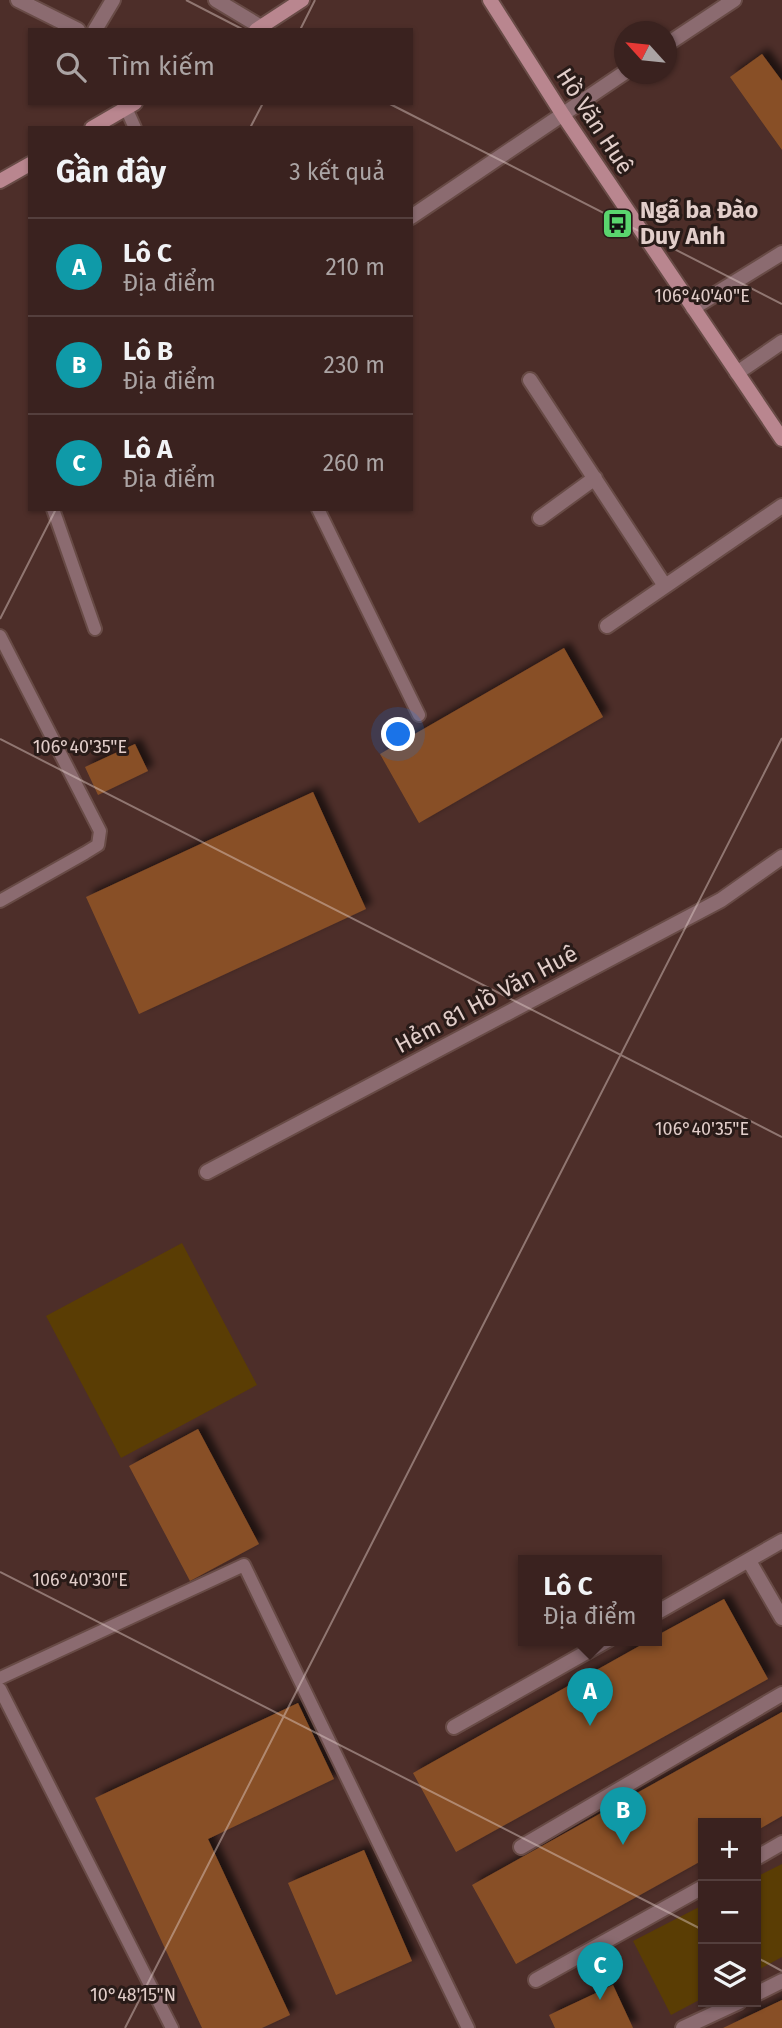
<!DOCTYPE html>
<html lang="vi">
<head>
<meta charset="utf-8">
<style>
  :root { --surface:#3a221f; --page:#412a28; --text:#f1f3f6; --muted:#aba4a4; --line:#543f3d; --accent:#5ad56e }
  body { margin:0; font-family:"Fira Sans",sans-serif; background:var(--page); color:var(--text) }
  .controls { position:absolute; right:21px; bottom:21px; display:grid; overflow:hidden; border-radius:0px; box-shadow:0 2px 5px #0004 }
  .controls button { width:63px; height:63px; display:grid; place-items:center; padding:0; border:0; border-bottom:2px solid var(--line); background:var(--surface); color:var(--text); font:35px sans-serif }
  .compass { position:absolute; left:614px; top:21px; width:63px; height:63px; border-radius:50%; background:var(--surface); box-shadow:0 2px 5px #0004; rotate:297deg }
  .you { position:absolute; left:399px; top:735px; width:24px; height:24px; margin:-18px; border:5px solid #fff; border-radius:50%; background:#1a73e8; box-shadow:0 0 0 10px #1a73e833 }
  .badge { display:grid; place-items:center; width:46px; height:46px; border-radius:50%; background:var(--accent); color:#fff; font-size:23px; font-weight:700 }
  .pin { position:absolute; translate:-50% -58px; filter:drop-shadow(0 2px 4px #0008) }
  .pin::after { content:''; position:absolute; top:37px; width:24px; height:21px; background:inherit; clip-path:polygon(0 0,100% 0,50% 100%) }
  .popup { position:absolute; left:518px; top:1555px; width:144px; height:91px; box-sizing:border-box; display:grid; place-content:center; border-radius:0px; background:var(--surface); filter:drop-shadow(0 2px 5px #0005); font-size:23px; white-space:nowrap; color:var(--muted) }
  .popup b { font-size:26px; color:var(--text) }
  .popup::after { content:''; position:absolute; left:50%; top:100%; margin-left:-14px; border:14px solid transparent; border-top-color:var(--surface) }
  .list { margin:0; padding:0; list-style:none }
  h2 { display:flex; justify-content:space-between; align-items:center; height:91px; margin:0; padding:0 28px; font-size:30px }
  h2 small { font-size:23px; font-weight:400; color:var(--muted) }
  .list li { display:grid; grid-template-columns:46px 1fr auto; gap:21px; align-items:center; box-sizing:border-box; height:98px; padding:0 28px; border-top:2px solid var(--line) }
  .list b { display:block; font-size:26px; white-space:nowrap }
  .list p { margin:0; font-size:23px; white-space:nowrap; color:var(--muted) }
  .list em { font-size:23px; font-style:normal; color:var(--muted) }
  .icon { flex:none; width:38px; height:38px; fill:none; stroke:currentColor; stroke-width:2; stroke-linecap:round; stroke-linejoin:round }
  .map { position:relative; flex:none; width:782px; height:2028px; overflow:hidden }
  .search { position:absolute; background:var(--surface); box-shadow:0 2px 5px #0004; left:28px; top:28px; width:385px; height:77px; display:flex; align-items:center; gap:18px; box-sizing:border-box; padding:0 24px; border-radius:0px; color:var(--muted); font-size:26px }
  .panel { position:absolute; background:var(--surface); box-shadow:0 2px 5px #0004; left:28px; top:126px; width:385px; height:385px; border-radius:0px }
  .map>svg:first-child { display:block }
  .green { fill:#5a3d04 }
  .building { fill:#885027; filter:url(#shadow) }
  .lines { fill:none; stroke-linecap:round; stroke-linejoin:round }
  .service-casing { stroke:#684b46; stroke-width:16 }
  .minor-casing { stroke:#684b46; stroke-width:18 }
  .secondary-casing { stroke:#684b46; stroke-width:18 }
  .service { stroke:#8b6b70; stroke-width:12 }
  .minor { stroke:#8b6b70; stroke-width:14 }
  .secondary { stroke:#b9868f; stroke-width:14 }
  .ticks { fill:none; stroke:#e2ceca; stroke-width:2; stroke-opacity:0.45 }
  .labels { text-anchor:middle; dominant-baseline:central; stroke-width:6; stroke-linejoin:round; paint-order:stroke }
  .street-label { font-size:23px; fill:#e2ceca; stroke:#291b18 }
  .poi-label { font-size:23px; font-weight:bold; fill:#e2ceca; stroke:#291b18; text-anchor:start }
  .ticks-label { font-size:18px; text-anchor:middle; fill:#e2ceca; stroke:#291b18; stroke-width:6; stroke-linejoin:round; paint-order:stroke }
</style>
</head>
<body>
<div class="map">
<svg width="782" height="2028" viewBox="0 0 782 2028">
  <defs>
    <filter id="shadow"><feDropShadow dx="6" dy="-6" stdDeviation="3.5" flood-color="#0009"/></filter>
  </defs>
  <rect width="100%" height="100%" fill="#4d2e29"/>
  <path class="green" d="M182 1243 257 1385 121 1458 46 1316Z
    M782 1864V1957L756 1971V1877Z
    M703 1905V1998L671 2015 633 1941Z"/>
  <path class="building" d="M762 54 782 81V150L730 77Z
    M564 648 603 717 419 823 380 754Z
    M135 744 148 771 98 795 85 767Z
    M313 792 366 909 139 1014 86 897Z
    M198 1429 259 1544 190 1581 129 1466Z
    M724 1599 768 1679 456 1852 413 1773 650 1640H656V1636Z
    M298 1703 334 1779 208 1839 290 2015 262 2028H202L95 1798Z
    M782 1712V1816L756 1831V1823H703V1860L516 1964 472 1885Z
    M364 1850 412 1961 336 1995 288 1883Z
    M613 1985 633 2028H555L549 2015Z
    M782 2000V2028H723Z"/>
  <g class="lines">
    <defs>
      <path id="service" d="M126 108 135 128
        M53 509 95 629
        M318 509 419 715
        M0 636 100 831 98 845 85 853 0 901
        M0 1678 244 1565 468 2028
        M0 1689 172 2028"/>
      <path id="minor" d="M18 0 78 30
        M216 0 261 27
        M95 30 113 0
        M666 45 734 0
        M411 217 624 73
        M693 308 782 253
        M737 373 782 342
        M530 380 665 586
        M540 518 595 478
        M607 626 782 506
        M207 1172 721 900 782 857
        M749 1561 782 1618
        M656 1613 782 1541
        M454 1727 608 1640
        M521 1847 782 1694
        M756 1858 782 1843
        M536 1980 703 1887
        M756 1994 782 1981
        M683 2028 739 2002"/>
      <path id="secondary" d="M490 0 563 115 782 439
        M256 30 302 0
        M92 128 135 103
        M0 181 30 164"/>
    </defs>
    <use href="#service" class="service-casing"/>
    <use href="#minor" class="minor-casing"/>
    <use href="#secondary" class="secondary-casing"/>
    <use href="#service" class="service"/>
    <use href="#minor" class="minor"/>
    <use href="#secondary" class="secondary"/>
  </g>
  <path class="ticks" d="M186 0 244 30M300 30 315 0M388 103 782 304M250 128 263 103M0 619 56 509M0 739 782 1137M0 1572 703 1930M756 1957 782 1971M125 2028 782 738"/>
  <defs>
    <symbol id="bus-square" viewBox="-11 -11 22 22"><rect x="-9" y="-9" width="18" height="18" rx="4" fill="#5ad56e" stroke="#291b18"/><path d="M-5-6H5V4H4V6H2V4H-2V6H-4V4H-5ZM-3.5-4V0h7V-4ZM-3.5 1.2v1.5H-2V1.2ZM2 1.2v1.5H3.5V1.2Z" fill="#111"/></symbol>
  </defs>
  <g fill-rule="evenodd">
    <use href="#bus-square" x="600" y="206" width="35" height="35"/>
  </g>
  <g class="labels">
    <g class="street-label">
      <text transform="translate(595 121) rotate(57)">Hồ Văn Huê</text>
      <text transform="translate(486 999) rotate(-28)">Hẻm 81 Hồ Văn Huê</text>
    </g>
    <g class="poi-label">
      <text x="640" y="210">Ngã ba Đào<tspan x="640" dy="26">Duy Anh</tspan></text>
    </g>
  </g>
  <g class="ticks-label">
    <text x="702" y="302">106°40'40"E</text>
    <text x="80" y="753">106°40'35"E</text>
    <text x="702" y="1135">106°40'35"E</text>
    <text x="80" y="1586">106°40'30"E</text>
    <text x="133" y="2001">10°48'15"N</text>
  </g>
</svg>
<div class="controls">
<button>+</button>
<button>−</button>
<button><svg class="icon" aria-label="layers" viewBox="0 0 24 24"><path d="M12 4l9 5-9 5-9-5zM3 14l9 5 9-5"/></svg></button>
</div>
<svg class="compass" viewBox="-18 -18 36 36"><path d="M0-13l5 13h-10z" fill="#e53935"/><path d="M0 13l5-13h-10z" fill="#aba4a4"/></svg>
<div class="you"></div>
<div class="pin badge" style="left:590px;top:1726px;background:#0f9aa8">A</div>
<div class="popup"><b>Lô C</b>Địa điểm</div>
<div class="pin badge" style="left:623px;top:1845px;background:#0f9aa8">B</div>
<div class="pin badge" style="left:600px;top:2000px;background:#0f9aa8">C</div>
<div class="search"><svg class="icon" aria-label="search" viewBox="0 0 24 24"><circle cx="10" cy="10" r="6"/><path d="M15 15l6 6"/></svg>Tìm kiếm</div>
<section class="panel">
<h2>Gần đây<small>3 kết quả</small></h2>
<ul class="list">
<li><span class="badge" style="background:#0f9aa8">A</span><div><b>Lô C</b><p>Địa điểm</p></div><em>210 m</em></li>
<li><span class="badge" style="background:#0f9aa8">B</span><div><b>Lô B</b><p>Địa điểm</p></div><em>230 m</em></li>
<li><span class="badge" style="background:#0f9aa8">C</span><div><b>Lô A</b><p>Địa điểm</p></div><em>260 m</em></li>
</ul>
</section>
</div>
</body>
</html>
